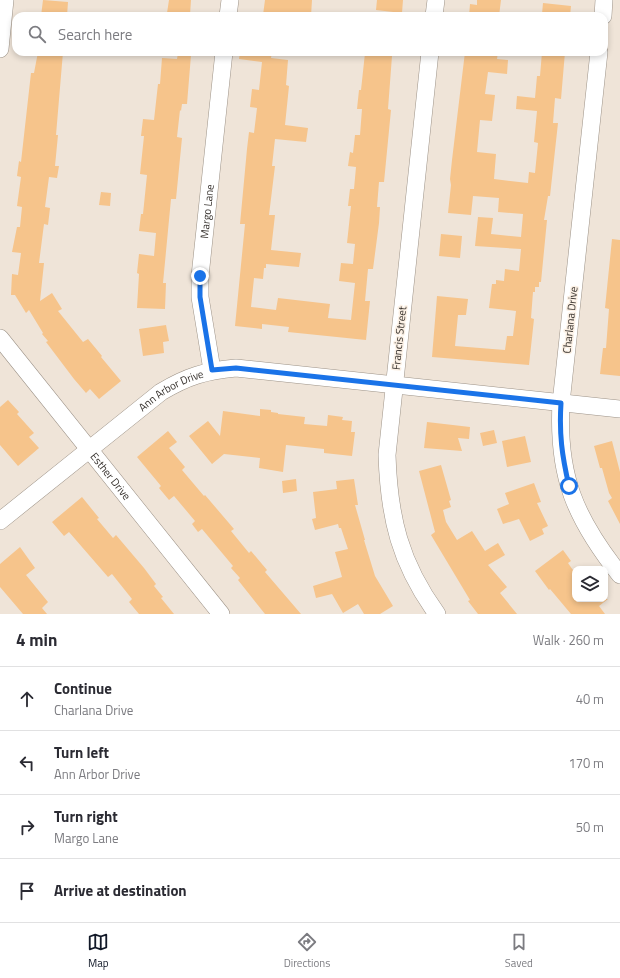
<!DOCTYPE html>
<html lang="en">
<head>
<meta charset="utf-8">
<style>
  :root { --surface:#fff; --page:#f2f2f3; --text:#2b2b33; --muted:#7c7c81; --line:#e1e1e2; --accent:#111827 }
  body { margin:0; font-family:"Titillium Web",sans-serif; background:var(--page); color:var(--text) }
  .controls { position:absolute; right:12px; bottom:12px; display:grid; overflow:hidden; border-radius:8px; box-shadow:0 2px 6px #0003 }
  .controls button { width:36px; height:36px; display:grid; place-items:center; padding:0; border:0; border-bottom:1px solid var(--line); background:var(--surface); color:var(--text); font:20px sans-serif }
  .stop { position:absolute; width:12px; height:12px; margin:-9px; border:3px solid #1a73e8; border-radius:50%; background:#fff }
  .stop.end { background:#1a73e8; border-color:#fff; box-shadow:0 1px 4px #0008 }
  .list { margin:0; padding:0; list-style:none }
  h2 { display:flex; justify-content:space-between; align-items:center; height:52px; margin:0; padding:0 16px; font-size:17px }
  h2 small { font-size:13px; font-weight:400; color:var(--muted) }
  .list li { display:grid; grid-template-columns:26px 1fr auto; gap:12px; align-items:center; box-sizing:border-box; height:64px; padding:0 16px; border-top:1px solid var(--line) }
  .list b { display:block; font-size:15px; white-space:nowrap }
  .list p { margin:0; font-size:13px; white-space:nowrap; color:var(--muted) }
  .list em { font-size:13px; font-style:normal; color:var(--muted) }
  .icon { flex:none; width:22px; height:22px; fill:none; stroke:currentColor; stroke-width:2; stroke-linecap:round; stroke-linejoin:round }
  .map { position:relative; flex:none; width:620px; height:614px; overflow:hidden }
  .search { position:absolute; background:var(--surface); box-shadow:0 2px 6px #0003; left:12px; right:12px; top:12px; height:44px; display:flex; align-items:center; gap:10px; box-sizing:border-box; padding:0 14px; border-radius:12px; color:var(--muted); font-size:15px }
  .sheet { height:308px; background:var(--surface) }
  nav { display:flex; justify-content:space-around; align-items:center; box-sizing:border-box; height:56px; border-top:1px solid var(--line); background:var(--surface); font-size:11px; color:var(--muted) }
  nav a { display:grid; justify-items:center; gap:2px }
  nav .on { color:var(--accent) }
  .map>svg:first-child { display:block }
  .building { fill:#f6c48b }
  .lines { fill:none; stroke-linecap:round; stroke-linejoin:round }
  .minor-casing { stroke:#9c9287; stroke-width:18 }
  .minor { stroke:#fff; stroke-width:17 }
  .route { stroke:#1a73e8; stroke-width:5 }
  .labels { text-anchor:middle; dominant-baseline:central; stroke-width:3; stroke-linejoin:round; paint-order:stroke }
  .street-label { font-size:11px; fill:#36312d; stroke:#fcf1e5 }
</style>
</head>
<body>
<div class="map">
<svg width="620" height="614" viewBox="0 0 620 614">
  <rect width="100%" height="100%" fill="#efe4d8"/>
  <path class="building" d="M43 0 68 2 67 16H41Z
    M169 0H191L190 15 167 13Z
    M265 0H312L311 16 263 15Z
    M377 0H403L402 13 376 10Z
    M477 0H501L499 16H469L470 4 477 5Z
    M543 3 571 6 570 16H551L542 14Z
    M38 52H63L56 135H58L55 166H59L57 178 49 177 45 207 50 208 48 225 44 224 39 263H44L40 301 52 293 62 309 58 311 83 342 88 339 102 356 101 357 121 381 99 399 90 389 86 393 74 379 46 342 48 341 42 334 43 333 29 310 26 313 15 295H11L12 274 18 275 21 253 12 252 17 227H20L22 207 17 206 21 177 17 176 19 161 21 162 31 73H34Z
    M240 52H272L271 58 288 60 286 85 289 86 285 125 308 128 306 142 275 139 272 166H275L269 215H275L271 250 301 253 299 267 266 264V268H264L263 279 254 278 251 307 276 310 278 298 330 304 328 318 351 320 355 283 339 281 341 263 353 264 355 244 347 243 351 206H348L350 189H354L356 167 348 166 350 152 353 153 355 135H360L362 109H357L359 90H361L365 53 392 56 388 109 391 110 384 182H379L377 207H380L379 223 373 269H368L365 301H370L366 340 288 332 289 327 262 324V329L235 326 245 224H240L247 149 249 132 254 133 257 108 250 107 252 89 259 90 262 62 239 59Z
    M465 52H498L497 59 508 60 507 74 488 72 485 94 495 95 492 121 480 120 477 152 496 154 494 179 528 183 529 172 535 173 538 143 534 142 537 111 516 109 517 96 535 98 537 76H540L542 52H565L561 99 555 98 553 123H558L550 196H548L544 220H547L541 282H539V287H535V292H533L531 318 534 319 529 365 432 357 437 296 468 299 466 315H458L455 346 505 350 507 336H513L516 311 489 308 492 284H496V280L504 281 505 269 519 271 521 249 475 246 478 217 493 218 491 234 521 237 523 214 498 212 499 198 473 196 471 215 448 213 451 185 450 179 452 160Z
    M178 53 191 55 187 104H182L181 111 180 110 177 137 182 138 176 199H171L163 283H166L165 309 137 308 139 274 137 273 139 254 154 256 156 233 139 231 141 214H143L147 175 140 174 144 136H141L143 119 154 120 158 84H160L162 58 177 59Z
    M101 192 111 193 110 206 99 205Z
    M441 234 462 236 460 258 439 256Z
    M612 239 620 240V376L600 374 603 348H606L609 309 605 308Z
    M166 325 169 341 163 342 164 353 143 356 139 329Z
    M8 400 19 412 17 414 34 433 29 437 39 448 18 466 0 445V407Z
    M260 409 271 410V412L278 413V414L305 417 304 424 327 426 328 415 343 417 342 420 352 421 351 432H355L352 456 324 453V449L286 445 283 472 259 468 260 458 224 454 212 464 189 436 208 421 220 436 223 411 260 416Z
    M427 422 470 427 469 439 458 438 462 451 424 448Z
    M494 430 497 443 483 446 480 433Z
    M168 431 177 442 169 448 185 467 182 470 204 496 205 495 234 529 231 531 249 553 251 551 267 570 265 572 301 614H265L238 580 240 578 231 568 233 566 202 529 198 532 192 524 195 521 174 496 169 500 159 488 161 486 137 457Z
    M525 436 531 462 507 467 502 441Z
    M612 441 620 472V524L608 501 612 498 609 493 602 468H600L594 446Z
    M441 465 451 500 449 501 451 507 443 510 446 522 457 540 472 531 485 551 498 543 505 555 488 565 507 587 500 593 517 614H478L468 601 470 600 431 535 435 532 419 471Z
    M296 479 297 491 283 493 282 481Z
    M354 479 358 505H355L365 540H364L375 576 393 606 380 614H364L358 604 343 613 332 594 316 598 313 586 342 577 335 552 348 549 341 528H339L338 524 315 530 312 519 316 518 313 492 337 489 336 481Z
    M534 483 541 502 537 503 548 526 542 529 544 534 530 541 519 519 503 524 497 509 509 504 505 493Z
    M82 497 99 518 97 519 113 538 116 535 144 568 156 584 154 586 163 597 161 598 174 614H139L129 602 132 599 112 574 108 577 69 532 64 536 52 522Z
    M20 547 35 568 26 575 48 602 42 608 47 614H23L0 587V564Z
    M563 550 571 561 568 563 575 573V599H608L599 606 605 614H571L550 589 549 590 535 571Z"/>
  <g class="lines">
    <defs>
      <g id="minor">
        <path d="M228 16 230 0"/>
        <path d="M434 16 436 0"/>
        <path d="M603 16 604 0"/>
        <path d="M0 49 5 0"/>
        <path d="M430 52 387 455C389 518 400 563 437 614"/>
        <path d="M599 52 561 403C557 476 575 518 620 575"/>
        <path id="s1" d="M0 338 221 614"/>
        <path id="s2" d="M212 370 200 297V276L224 52"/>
        <path id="s3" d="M0 521 161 392C188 376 205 371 236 368L620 409"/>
      </g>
    </defs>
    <use href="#minor" class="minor-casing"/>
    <use href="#minor" class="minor"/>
  </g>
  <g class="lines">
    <path class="route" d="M200 276V297L212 370 236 368 561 403C559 434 562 456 569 486"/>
  </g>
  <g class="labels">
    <g class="street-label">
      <text stroke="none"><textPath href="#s2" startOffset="160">Margo Lane</textPath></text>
      <text transform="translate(570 320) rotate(-84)">Charlana Drive</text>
      <text transform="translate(399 338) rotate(-84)">Francis Street</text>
      <text stroke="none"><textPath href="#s3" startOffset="216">Ann Arbor Drive</textPath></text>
      <text stroke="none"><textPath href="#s1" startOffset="177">Esther Drive</textPath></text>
    </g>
  </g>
</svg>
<div class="controls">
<button><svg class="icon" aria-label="layers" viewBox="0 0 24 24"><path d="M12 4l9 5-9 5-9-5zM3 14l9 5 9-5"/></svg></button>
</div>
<div class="stop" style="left:569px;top:486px"></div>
<div class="stop end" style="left:200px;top:276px"></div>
<div class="search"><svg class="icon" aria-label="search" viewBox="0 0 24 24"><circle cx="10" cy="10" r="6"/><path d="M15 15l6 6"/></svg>Search here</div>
</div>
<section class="sheet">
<h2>4 min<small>Walk · 260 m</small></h2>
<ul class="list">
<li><svg class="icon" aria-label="ahead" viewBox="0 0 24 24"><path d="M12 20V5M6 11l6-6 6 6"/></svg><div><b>Continue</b><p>Charlana Drive</p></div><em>40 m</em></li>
<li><svg class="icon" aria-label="left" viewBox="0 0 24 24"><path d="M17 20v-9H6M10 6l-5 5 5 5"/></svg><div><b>Turn left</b><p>Ann Arbor Drive</p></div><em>170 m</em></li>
<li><svg class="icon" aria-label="right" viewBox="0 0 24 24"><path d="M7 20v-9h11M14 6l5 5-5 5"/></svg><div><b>Turn right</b><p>Margo Lane</p></div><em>50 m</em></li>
<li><svg class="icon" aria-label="arrive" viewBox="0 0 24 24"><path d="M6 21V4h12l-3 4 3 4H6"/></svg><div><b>Arrive at destination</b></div></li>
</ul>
</section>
<nav>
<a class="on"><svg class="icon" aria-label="map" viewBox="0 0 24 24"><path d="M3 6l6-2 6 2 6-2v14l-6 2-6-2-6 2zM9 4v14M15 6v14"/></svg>Map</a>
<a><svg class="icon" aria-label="directions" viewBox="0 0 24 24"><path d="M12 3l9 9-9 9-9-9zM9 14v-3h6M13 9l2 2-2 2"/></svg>Directions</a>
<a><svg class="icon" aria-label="saved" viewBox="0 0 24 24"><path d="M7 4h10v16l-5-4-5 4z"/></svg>Saved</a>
</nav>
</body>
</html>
